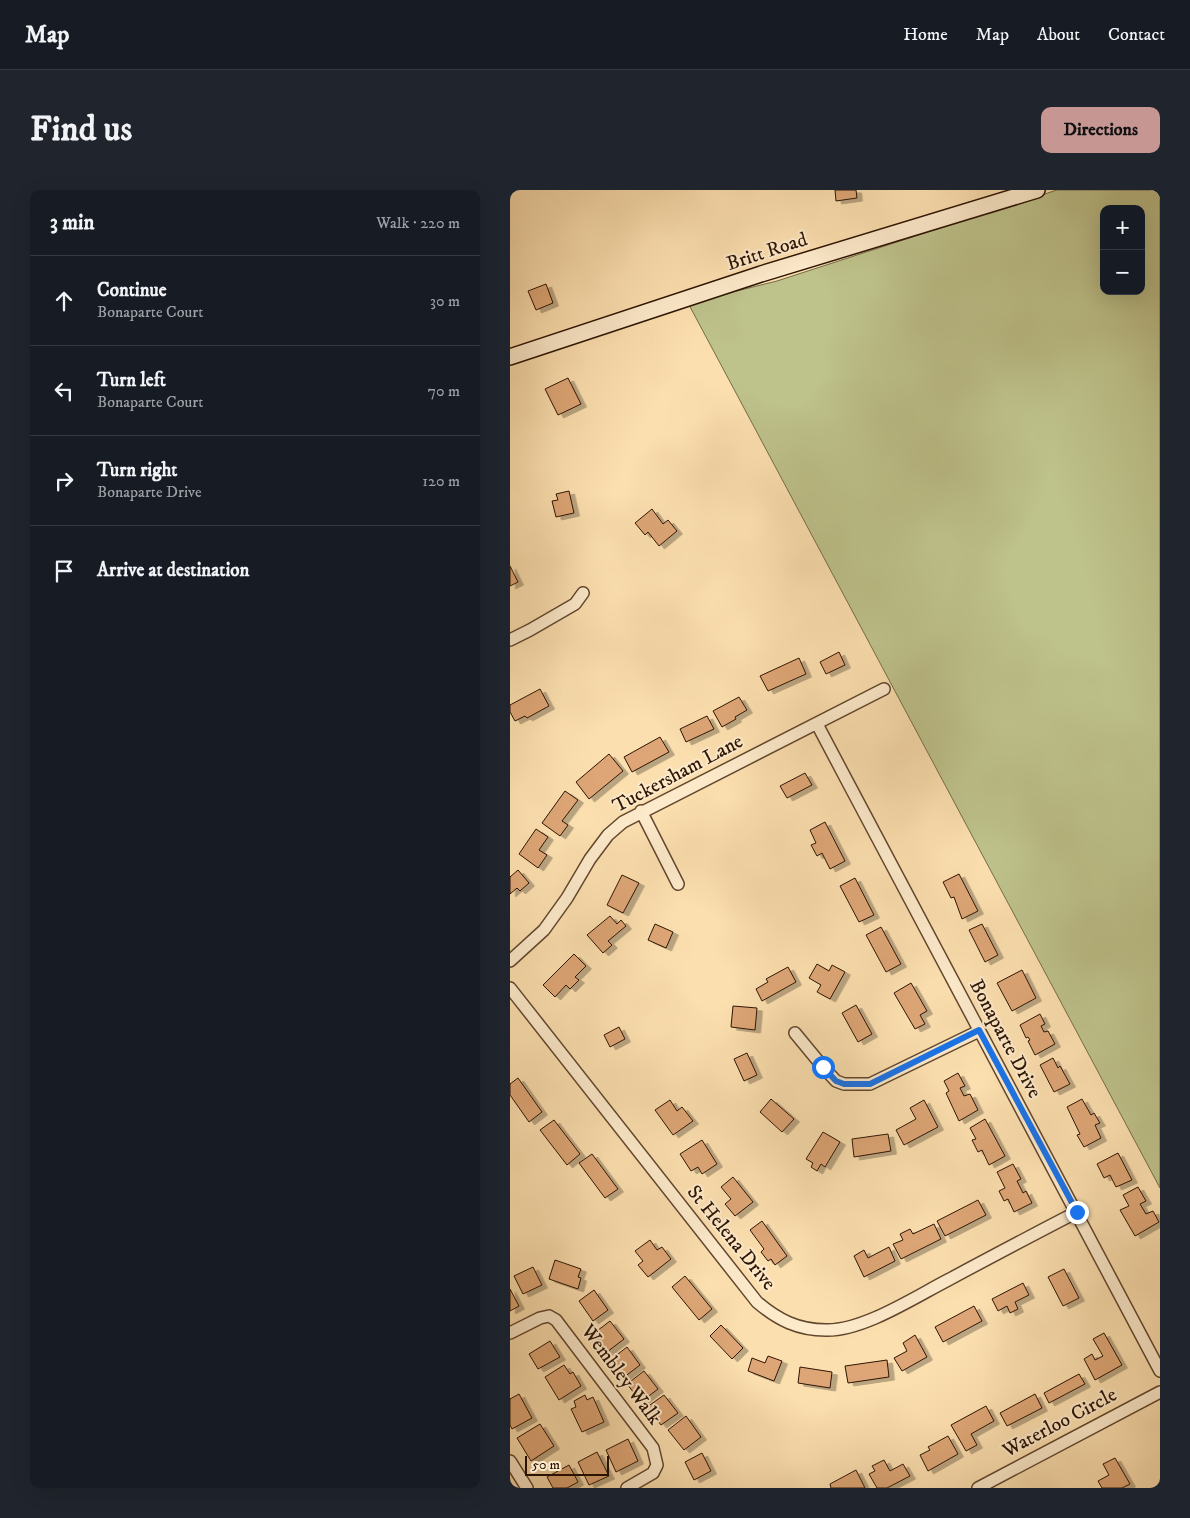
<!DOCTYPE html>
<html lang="en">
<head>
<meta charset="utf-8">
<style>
  :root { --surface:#171b24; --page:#20242c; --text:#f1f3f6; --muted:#9ea1a6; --line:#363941; --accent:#c59692 }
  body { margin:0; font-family:"IM FELL DW Pica",serif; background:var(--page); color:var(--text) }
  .controls { position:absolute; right:15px; top:15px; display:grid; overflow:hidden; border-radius:10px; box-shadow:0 5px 20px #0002 }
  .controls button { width:45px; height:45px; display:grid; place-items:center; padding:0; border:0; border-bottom:1px solid var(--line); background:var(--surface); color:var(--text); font:25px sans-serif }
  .scale { position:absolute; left:15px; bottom:12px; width:84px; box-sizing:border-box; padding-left:5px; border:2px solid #2d1403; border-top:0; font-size:14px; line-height:18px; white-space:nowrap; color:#2d1403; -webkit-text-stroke:4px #fdeacb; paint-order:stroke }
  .stop { position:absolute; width:15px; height:15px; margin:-11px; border:4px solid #1a73e8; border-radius:50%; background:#fff }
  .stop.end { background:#1a73e8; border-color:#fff; box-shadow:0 1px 5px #0008 }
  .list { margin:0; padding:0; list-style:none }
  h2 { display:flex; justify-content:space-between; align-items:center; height:65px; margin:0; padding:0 20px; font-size:21px }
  h2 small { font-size:16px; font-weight:400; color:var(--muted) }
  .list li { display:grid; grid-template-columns:32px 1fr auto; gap:15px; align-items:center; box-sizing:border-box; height:90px; padding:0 20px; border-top:1px solid var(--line) }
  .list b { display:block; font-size:19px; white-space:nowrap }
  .list p { margin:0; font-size:16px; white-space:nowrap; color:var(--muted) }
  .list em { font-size:16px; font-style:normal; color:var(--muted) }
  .icon { flex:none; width:28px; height:28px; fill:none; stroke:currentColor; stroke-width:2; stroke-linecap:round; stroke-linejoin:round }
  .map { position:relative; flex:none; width:650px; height:1298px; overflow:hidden; border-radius:10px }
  header { display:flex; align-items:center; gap:30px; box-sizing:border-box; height:70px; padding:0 25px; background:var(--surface); border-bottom:1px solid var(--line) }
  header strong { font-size:24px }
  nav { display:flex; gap:28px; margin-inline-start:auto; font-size:18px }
  .intro { display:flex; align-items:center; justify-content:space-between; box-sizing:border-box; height:120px; padding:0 30px }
  h1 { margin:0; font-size:35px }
  .button { padding:12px 22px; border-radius:10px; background:var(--accent); color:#111; font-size:18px; font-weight:700 }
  main { display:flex; gap:30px; padding:0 30px }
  aside { flex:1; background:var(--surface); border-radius:10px; box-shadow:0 5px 20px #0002 }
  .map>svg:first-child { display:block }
  .green { fill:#bec28b; stroke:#766b47; fill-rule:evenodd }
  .building { fill:#dea676; stroke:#2d1403; filter:url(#shadow) }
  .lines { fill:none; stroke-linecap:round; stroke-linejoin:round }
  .street-casing { stroke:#61472e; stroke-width:14 }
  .secondary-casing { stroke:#2d1403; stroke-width:18 }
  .street { stroke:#fdeacb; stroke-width:11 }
  .secondary { stroke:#fdeacb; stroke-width:15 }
  .route { stroke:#1a73e8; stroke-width:6 }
  .labels { text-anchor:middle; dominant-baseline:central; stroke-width:4; stroke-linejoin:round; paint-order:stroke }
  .street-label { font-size:20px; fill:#2d1403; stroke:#fdeacb }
</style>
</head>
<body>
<header>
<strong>Map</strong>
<nav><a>Home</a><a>Map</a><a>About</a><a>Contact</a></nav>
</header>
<div class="intro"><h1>Find us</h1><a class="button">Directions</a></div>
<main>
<aside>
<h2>3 min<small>Walk · 220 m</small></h2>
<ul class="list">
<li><svg class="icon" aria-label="ahead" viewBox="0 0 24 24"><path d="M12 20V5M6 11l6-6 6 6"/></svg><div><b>Continue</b><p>Bonaparte Court</p></div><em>30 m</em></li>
<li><svg class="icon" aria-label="left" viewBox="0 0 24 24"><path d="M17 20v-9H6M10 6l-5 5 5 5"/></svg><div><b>Turn left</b><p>Bonaparte Court</p></div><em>70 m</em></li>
<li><svg class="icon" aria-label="right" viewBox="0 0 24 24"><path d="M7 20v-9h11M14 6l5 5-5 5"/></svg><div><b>Turn right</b><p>Bonaparte Drive</p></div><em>120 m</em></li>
<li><svg class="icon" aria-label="arrive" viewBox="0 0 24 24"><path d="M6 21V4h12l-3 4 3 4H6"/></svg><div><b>Arrive at destination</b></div></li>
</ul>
</aside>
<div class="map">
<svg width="650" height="1298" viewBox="0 0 650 1298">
  <defs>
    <filter id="shadow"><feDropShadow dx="5.5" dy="3" stdDeviation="0" flood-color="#0004"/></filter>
  </defs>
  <rect width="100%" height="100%" fill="#fcdfaf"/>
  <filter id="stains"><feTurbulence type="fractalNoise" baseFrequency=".004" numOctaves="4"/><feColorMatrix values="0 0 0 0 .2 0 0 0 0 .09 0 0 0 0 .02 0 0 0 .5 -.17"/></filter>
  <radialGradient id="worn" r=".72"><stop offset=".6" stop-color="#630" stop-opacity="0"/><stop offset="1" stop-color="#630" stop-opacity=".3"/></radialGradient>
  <path class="green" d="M547 0H650V998L178 113 267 91ZM594 19H631V101H594Z"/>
  <path class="building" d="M325 0H346L347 8 326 11Z
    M36 94 43 113 26 120 18 101Z
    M58 188 71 214 48 225 35 199Z
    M59 301 64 323 46 327 42 311 48 310 46 304Z
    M142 319 153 334 158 330 167 341 149 356 138 342 135 345 125 333Z
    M0 376 8 392 0 396Z
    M329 462 335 475 316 484 310 472Z
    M289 468 296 484 258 501 250 486Z
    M30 499 39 516 17 528 15 526 5 531 0 522V515Z
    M229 507 237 520 225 527 226 529 212 537 203 521Z
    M197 526 204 539 176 552 170 539Z
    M150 547 159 562 122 582 114 567Z
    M99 564 113 581 79 609 66 592Z
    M295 583 302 595 277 608 270 596Z
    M55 601 68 610 52 631 58 635 50 646 32 633Z
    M315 632 335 671 320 679 312 663 307 666 301 655 306 653 300 640Z
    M26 639 38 647 29 660 37 665 28 678 9 664Z
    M8 680 19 693 10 701 7 698 0 704V687Z
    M449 684 468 721 452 729 444 707 441 708 433 692Z
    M112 685 129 693 113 723 97 715Z
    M345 688 364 725 349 732 330 696Z
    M100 726 107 734 111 730 116 736 98 751 102 755 93 763 77 745Z
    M145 734 163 742 156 758 138 750Z
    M472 734 488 765 475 772 459 740Z
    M371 737 391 774 376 782 356 745Z
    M64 764 76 776 65 787 69 790 60 799 56 795 45 807 33 795Z
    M307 774 319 781 322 775 335 782 320 809 307 802 311 795 299 788Z
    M278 777 286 792 252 811 246 799 258 792 256 789Z
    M512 780 526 808 502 821 487 793Z
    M401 793 417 821 410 825 415 834 405 839 384 803Z
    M346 815 362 844 348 852 332 823Z
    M223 816 247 818 245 840 221 837Z
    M530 824 535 834 531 836 534 842 538 841 545 854 525 865 518 851 520 850 518 847 516 848 510 835Z
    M109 837 115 849 100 857 94 845Z
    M237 863 247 885 234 891 224 869Z
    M543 868 548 878 550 876 560 894 544 902 530 875Z
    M448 883 455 896 450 898 454 906 460 904 468 920 449 931 436 903 439 901 434 891Z
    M8 888 32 922 19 932 0 905V894Z
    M261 909 284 929 272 942 250 922Z
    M572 909 581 925 584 923 590 933 585 935 591 948 574 957 567 945 570 944 557 917Z
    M160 910 167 921 172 917 183 931 163 945 145 920Z
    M414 910 428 937 394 955 386 940 406 929 400 918Z
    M475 929 495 966 479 975 472 960 468 962 462 950 466 949 460 938Z
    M44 930 70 964 57 975 30 940Z
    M313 942 330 952 315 977 311 974 307 981 301 977 303 973 296 969Z
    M378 944 381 961 344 967 342 949Z
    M192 950 207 974 192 984 188 977 181 981 170 964Z
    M608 963 622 990 606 997 600 985 594 988 587 974Z
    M82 964 108 999 95 1008 69 973Z
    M503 974 511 989 507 991 513 1003 516 1001 522 1013 504 1022 498 1009 494 1011 489 1001 495 998 487 982Z
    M223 987 243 1012 225 1026 215 1014 221 1009 211 997Z
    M628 997 636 1011 630 1014 636 1024 643 1021 649 1032 625 1046 610 1020 619 1016 613 1005Z
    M468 1010 476 1025 435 1046 427 1031Z
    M252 1031 277 1066 265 1075 261 1069 258 1071 251 1062 254 1059 240 1040Z
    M424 1034 431 1049 391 1069 383 1054 393 1050 390 1044 400 1039 403 1044Z
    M140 1050 147 1060 152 1057 161 1069 138 1087 128 1075 133 1071 125 1061Z
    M379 1057 385 1071 354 1087 344 1066 354 1060 358 1068Z
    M45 1070 71 1079 68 1087 71 1088 68 1099 39 1089Z
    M23 1077 32 1095 13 1104 4 1086Z
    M554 1079 569 1108 553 1116 538 1087Z
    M175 1086 202 1119 189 1130 162 1097Z
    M513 1093 519 1105 505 1112 508 1119 500 1123 497 1116 488 1121 482 1109Z
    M0 1099 9 1116 0 1121Z
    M84 1100 98 1120 83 1131 69 1111Z
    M464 1116 472 1131 433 1152 425 1137Z
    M100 1131 114 1149 97 1162 83 1144Z
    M211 1135 233 1158 222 1169 200 1146Z
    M594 1143 612 1175 585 1190 574 1169 582 1164 585 1170 593 1166 583 1149Z
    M405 1145 417 1167 392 1181 384 1168 397 1161 393 1153Z
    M40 1151 50 1167 28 1179 19 1164Z
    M117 1157 130 1175 113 1188 99 1171Z
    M258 1166 272 1171 264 1191 238 1181 242 1168 255 1173Z
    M377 1170 379 1187 338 1193 335 1176Z
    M54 1175 60 1184 63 1182 71 1196 49 1210 35 1187Z
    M290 1177 322 1182 320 1198 288 1193Z
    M134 1181 148 1199 131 1212 117 1194Z
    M569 1184 575 1194 539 1213 534 1203Z
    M9 1204 22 1228 2 1239 0 1235V1209Z
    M525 1204 532 1218 497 1236 490 1223Z
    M75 1205 77 1210 83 1207 94 1232 72 1242 61 1219 66 1217 64 1211Z
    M154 1205 168 1223 151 1235 137 1217Z
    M476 1216 484 1231 461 1244 467 1255 456 1261 441 1235Z
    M176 1226 191 1247 174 1260 158 1240Z
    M30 1234 44 1256 21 1271 7 1248Z
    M438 1246 448 1264 418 1281 410 1265 420 1260 418 1257Z
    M118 1249 128 1271 106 1282 96 1260Z
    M87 1262 99 1286 79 1295 68 1272Z
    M192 1263 201 1281 184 1290 175 1272Z
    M605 1268 620 1294 612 1298H592L588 1291 599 1285 593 1274Z
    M374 1270 380 1281 393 1274 400 1286 377 1298H367L359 1284 365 1281 362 1276Z
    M59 1275 68 1292 57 1298H43L37 1287Z
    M346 1280 355 1298H321L320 1294Z"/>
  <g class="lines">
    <defs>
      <path id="street" d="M0 450 20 440 65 414 73 403
        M307 534C421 750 537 965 650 1181
        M131 621 168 694
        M0 771 34 740 57 708 80 669 98 645 113 632 374 499
        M0 798 247 1112C268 1130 288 1140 316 1140 353 1141 405 1107 438 1090 481 1067 524 1044 567 1022
        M285 843 313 877 326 891 334 894H360L469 841
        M0 1143 30 1128 39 1126 46 1130 143 1258 147 1275 143 1283 117 1298
        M0 1271 17 1298
        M468 1298 650 1202"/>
      <path id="secondary" d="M0 167 251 84 527 0"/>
    </defs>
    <use href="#street" class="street-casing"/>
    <use href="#secondary" class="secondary-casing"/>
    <use href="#street" class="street"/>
    <use href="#secondary" class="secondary"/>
  </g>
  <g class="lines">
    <path class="route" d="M313 877 326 891 334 894H360L469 840 567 1022"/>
  </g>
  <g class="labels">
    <g class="street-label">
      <text transform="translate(257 62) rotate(-18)">Britt Road</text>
      <text transform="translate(168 584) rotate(-28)">Tuckersham Lane</text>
      <text transform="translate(495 849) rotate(62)">Bonaparte Drive</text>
      <text transform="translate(221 1048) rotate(51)">St Helena Drive</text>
      <text transform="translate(111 1185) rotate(53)">Wembley Walk</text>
      <text transform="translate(550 1233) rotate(-28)">Waterloo Circle</text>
    </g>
  </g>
  <rect width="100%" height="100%" filter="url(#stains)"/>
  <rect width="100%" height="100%" fill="url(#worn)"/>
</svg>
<div class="controls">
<button>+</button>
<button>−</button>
</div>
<div class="scale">50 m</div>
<div class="stop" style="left:313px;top:877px"></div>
<div class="stop end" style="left:567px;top:1022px"></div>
</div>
</main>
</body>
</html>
